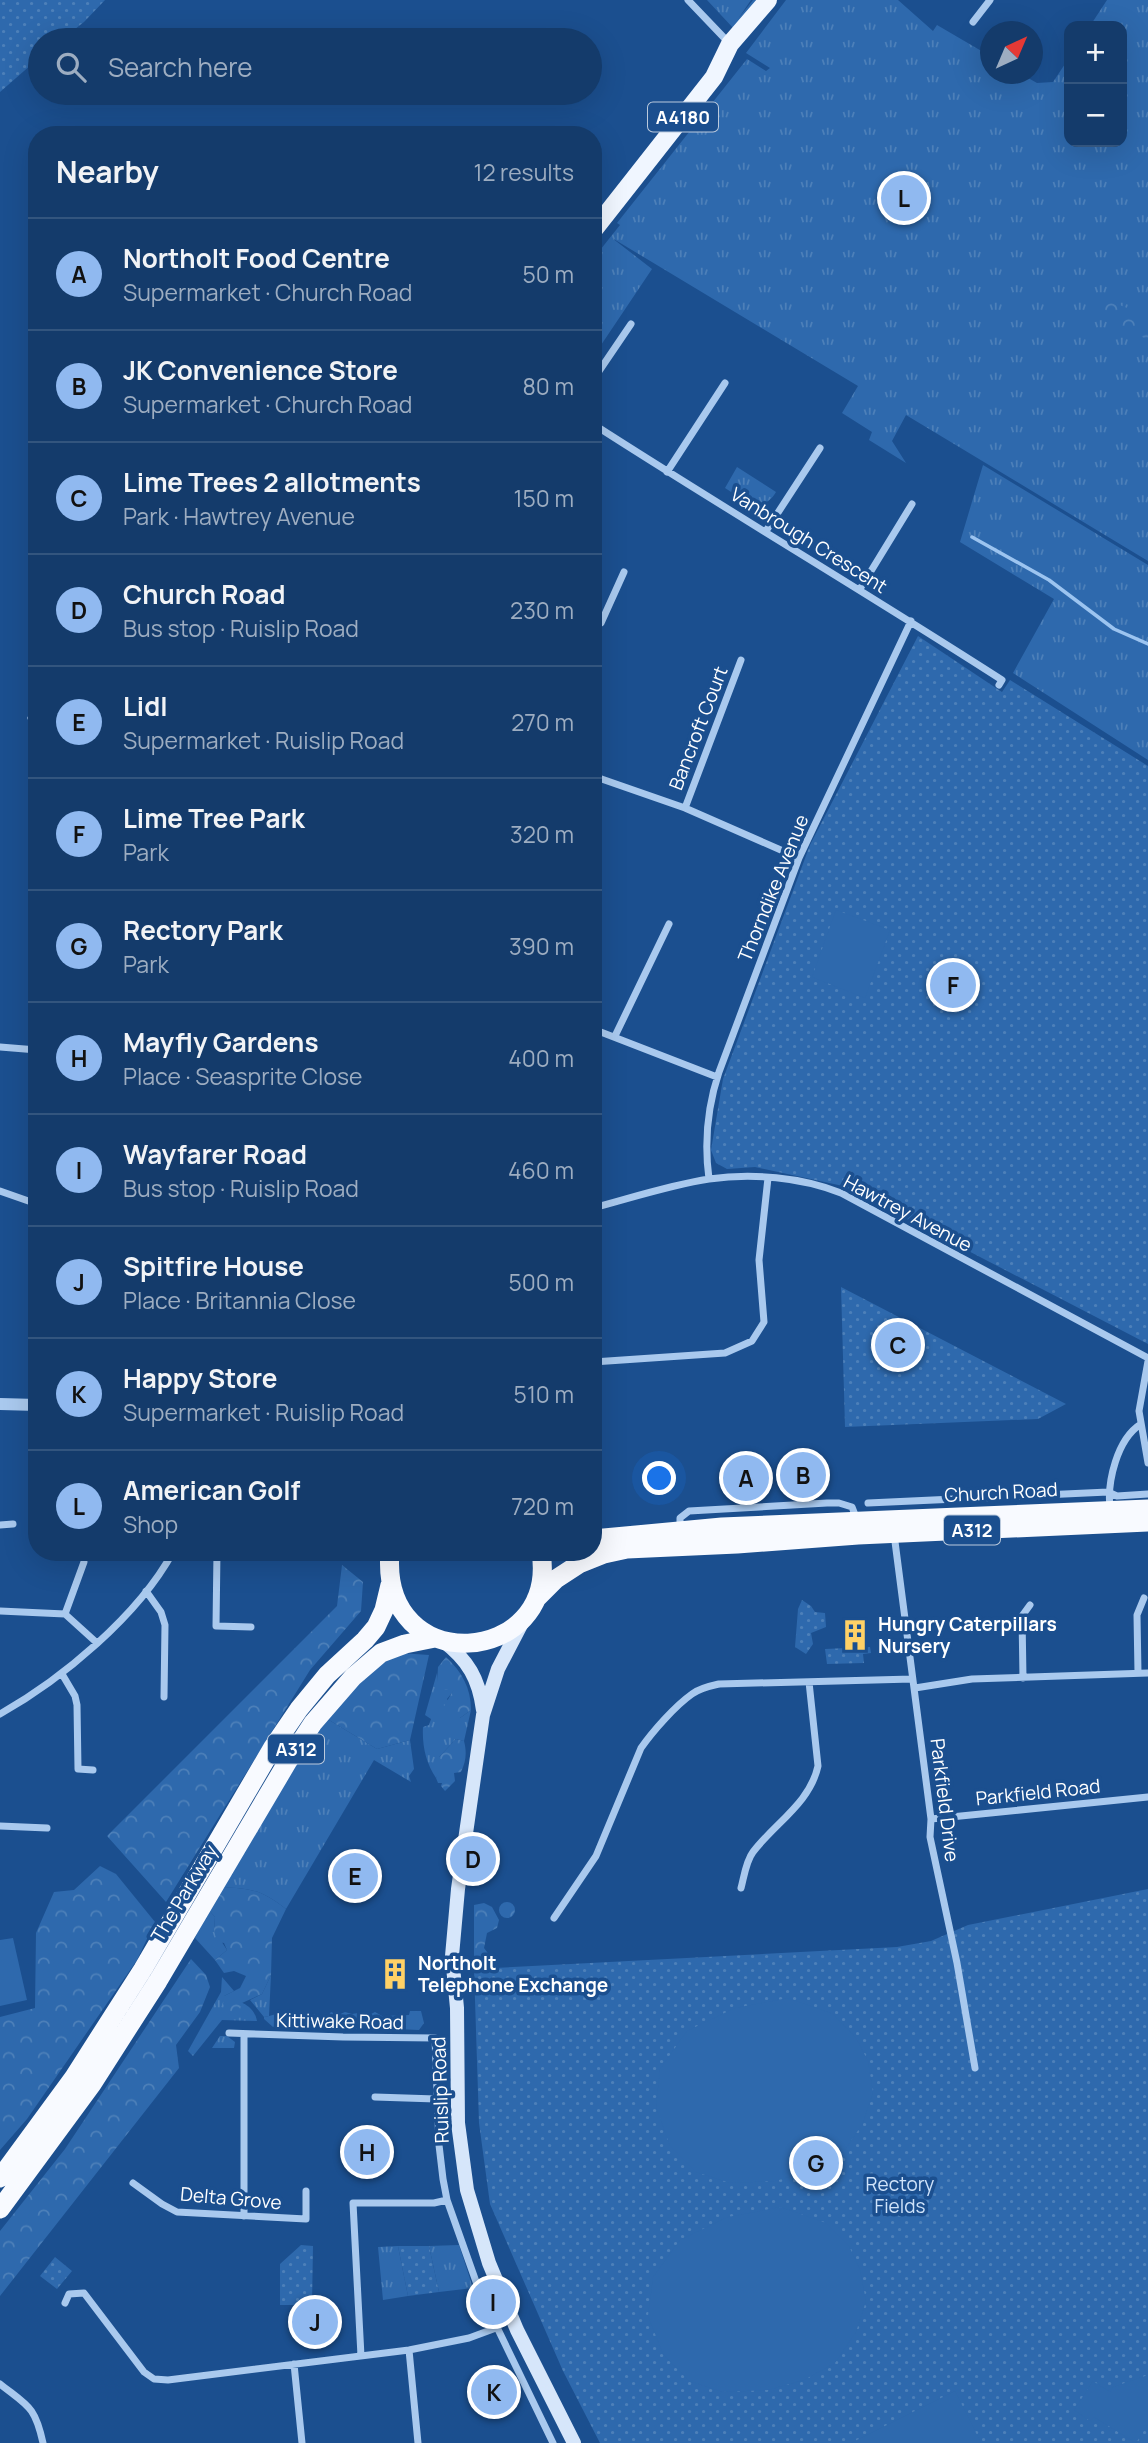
<!DOCTYPE html>
<html lang="en">
<head>
<meta charset="utf-8">
<style>
  :root { --surface:#143b6b; --page:#214673; --text:#f1f3f6; --muted:#9dadc1; --line:#33557e; --accent:#90b9f0 }
  body { margin:0; font-family:Manrope,sans-serif; background:var(--page); color:var(--text) }
  .controls { position:absolute; right:21px; top:21px; display:grid; overflow:hidden; border-radius:14px; box-shadow:0 7px 28px #0002 }
  .controls button { width:63px; height:63px; display:grid; place-items:center; padding:0; border:0; border-bottom:2px solid var(--line); background:var(--surface); color:var(--text); font:35px sans-serif }
  .compass { position:absolute; left:980px; top:21px; width:63px; height:63px; border-radius:50%; background:var(--surface); box-shadow:0 7px 28px #0002; rotate:44deg }
  .you { position:absolute; left:660px; top:1479px; width:24px; height:24px; margin:-18px; border:5px solid #fff; border-radius:50%; background:#1a73e8; box-shadow:0 0 0 10px #1a73e833 }
  .badge { display:grid; place-items:center; width:46px; height:46px; border-radius:50%; background:var(--accent); color:#111; font-size:23px; font-weight:700 }
  .pin { position:absolute; translate:-50% -50%; border:4px solid #fff; box-shadow:0 2px 7px #0006 }
  .list { margin:0; padding:0; list-style:none }
  h2 { display:flex; justify-content:space-between; align-items:center; height:91px; margin:0; padding:0 28px; font-size:30px }
  h2 small { font-size:23px; font-weight:400; color:var(--muted) }
  .list li { display:grid; grid-template-columns:46px 1fr auto; gap:21px; align-items:center; box-sizing:border-box; height:112px; padding:0 28px; border-top:2px solid var(--line) }
  .list b { display:block; font-size:26px; white-space:nowrap }
  .list p { margin:0; font-size:23px; white-space:nowrap; color:var(--muted) }
  .list em { font-size:23px; font-style:normal; color:var(--muted) }
  .icon { flex:none; width:38px; height:38px; fill:none; stroke:currentColor; stroke-width:2; stroke-linecap:round; stroke-linejoin:round }
  .map { position:relative; flex:none; width:1148px; height:2443px; overflow:hidden }
  .search { position:absolute; background:var(--surface); box-shadow:0 7px 28px #0002; left:28px; top:28px; width:574px; height:77px; display:flex; align-items:center; gap:18px; box-sizing:border-box; padding:0 24px; border-radius:38px; color:var(--muted); font-size:26px }
  .panel { position:absolute; background:var(--surface); box-shadow:0 7px 28px #0002; left:28px; top:126px; width:574px; height:1435px; border-radius:28px }
  .map>svg:first-child { display:block }
  .grass { fill:url(#grass-tufts) }
  .forest { fill:url(#forest-crowns) }
  .park { fill:url(#park-dots) }
  .pitch { fill:#2e69ad }
  .lines { fill:none; stroke-linecap:round; stroke-linejoin:round }
  .stream { stroke:#9cc4f0; stroke-width:3.5 }
  .minor { stroke:#a9c9ee; stroke-width:7 }
  .tertiary { stroke:#a9c9ee; stroke-width:12 }
  .secondary { stroke:#d6e6fa; stroke-width:14 }
  .primary { stroke:#f0f6ff; stroke-width:18 }
  .trunk { stroke:#f8faff; stroke-width:19 }
  .labels { text-anchor:middle; dominant-baseline:central; stroke-width:7; stroke-linejoin:round; paint-order:stroke }
  .shield { fill:#1b4f8f; stroke:#bbcadd; stroke-width:2 }
  .shield-label { font-size:18px; font-weight:bold; fill:#fff }
  .street-label { font-size:19px; fill:#fff; stroke:#1b4f8f }
  .poi-label { font-size:19px; font-weight:bold; fill:#fff; stroke:#1b4f8f; text-anchor:start }
  .park-label { font-size:19px; fill:#cfe3fa; stroke:#1b4f8f }
</style>
</head>
<body>
<div class="map">
<svg width="1148" height="2443" viewBox="0 0 1148 2443">
  <defs>
    <pattern id="grass-tufts" width="24" height="20" patternUnits="userSpaceOnUse" patternTransform="scale(1.75)"><rect width="24" height="20" fill="#2e69ad"/><path d="M3 7l-1-3M5 7V3M7 7l1-3M15 17l-1-3M17 17v-4M19 17l1-3" fill="none" stroke="#4d80b9"/></pattern>
    <pattern id="forest-crowns" width="20" height="18" patternUnits="userSpaceOnUse" patternTransform="scale(1.75)"><rect width="20" height="18" fill="#2e69ad"/><path d="M2 6a3 3 0 1 1 6 0M12 15a3 3 0 1 1 6 0" fill="none" stroke="#4d80b9"/></pattern>
    <pattern id="park-dots" width="8" height="8" patternUnits="userSpaceOnUse" patternTransform="scale(1.75)"><rect width="8" height="8" fill="#2e69ad"/><path d="M2 2h.1M6 6h.1" fill="none" stroke="#4d80b9" stroke-width="1.8" stroke-linecap="round"/></pattern>
  </defs>
  <rect width="100%" height="100%" fill="#1b4f8f"/>
  <path class="grass" d="M707 0H751L738 19 753 0H756L735 30Z
    M786 0H898L933 31 937 25 990 56V74H1021L1037 83 1053 82 1069 58V142H1122V26H1090L1107 0H1148V561L906 415 892 441 906 463 869 440 872 432 842 413 858 386 612 238 652 269 593 357V259L620 225 617 223 747 59 766 71 770 68 746 53Z
    M983 465 1148 565V760L1013 673 1054 599 960 542Z
    M737 467 776 492C762 516 741 498 725 488Z
    M437 1673 438 1684 455 1689 447 1699 460 1718 471 1710 464 1741 456 1739 439 1757V1773L436 1778C426 1763 422 1746 423 1727L429 1725 431 1719 425 1715Z
    M324 1717 377 1749 410 1740 414 1769 409 1776 411 1782 374 1760 286 1909C260 1889 252 1889 221 1887Z
    M208 1909 215 1917 214 1930 227 1950 215 1960 195 1938Z
    M271 1975 269 2016 264 2017 250 2000 262 1994Z
    M222 1977 234 1991 224 1996C238 2001 254 2004 257 2021L222 2020 193 2056 188 2051 221 1992Z
    M220 2036H227L235 2042 234 2048H212Z
    M459 2245 473 2288 439 2292 429 2246Z
    M398 2246 408 2296 383 2300 378 2247Z"/>
  <path class="forest" d="M1099 297 1148 316V340L1104 316Z
    M342 1565 363 1582 361 1611 310 1670 166 1902 107 1836 337 1606Z
    M400 1653 429 1655 410 1740 377 1749 324 1717 363 1675Z
    M446 1657C462 1672 471 1688 471 1710L460 1718 451 1720 443 1708 454 1689 444 1690 437 1684 438 1667Z
    M456 1739 464 1741C467 1753 466 1761 461 1772L454 1773 455 1781 445 1791 441 1786 442 1783H438L436 1778 438 1773 434 1770 439 1763V1757Z
    M100 1866 116 1874 155 1922 137 1960 27 2119 0 2150V2017L35 2008 36 1933 54 1892 74 1890Z
    M221 1887C252 1889 260 1889 286 1909L272 1938 271 1975 262 1994 242 2003 239 2012 228 2015 223 2004 224 1996 240 1988 246 1976 234 1971 224 1973 215 1960 227 1950 224 1943 217 1942 214 1930 215 1917 208 1909Z
    M499 1910a8 8 0 1 1 16 0a8 8 0 1 1-16 0Z
    M484 1903 492 1907 499 1920 497 1928 487 1933 484 1948 490 1956 486 1962 474 1969V1905Z
    M191 1959 206 1975 210 1987 200 2012 176 2045 179 2068 0 2296V2231L65 2149Z
    M410 2011H421L424 2023 419 2030 397 2029 394 2025 379 2029 370 2024 359 2031 355 2028 346 2031 340 2025 335 2029 326 2021C319 2027 311 2025 303 2030L295 2025 289 2029 278 2025 273 2027 264 2019V2017C275 2015 287 2009 296 2017L303 2013 308 2016 310 2014 328 2016 331 2012 338 2015 345 2012 352 2014 365 2012 369 2015 375 2012 382 2016 409 2015Z"/>
  <path class="park" d="M0 0H105L84 22 61 40H40V57L0 92Z
    M918 636 1002 692 1010 680 1148 766V1344L843 1186 755 1167 727 1169 716 1163 711 1150 723 1079 810 845Z
    M841 1287 1066 1404 1038 1419 845 1427Z
    M802 1600 811 1606 815 1612 825 1613 826 1627 811 1633 813 1644 806 1654 795 1647 798 1609Z
    M870 1647 871 1653 863 1654 864 1663 827 1664 825 1649Z
    M1148 1889V2443H600L563 2371 490 2204 479 2123 474 1969 897 1947 931 1941 968 1925Z
    M301 2245 313 2246 312 2305H280V2264Z
    M429 2246 439 2292 408 2296 398 2246Z
    M55 2257 72 2271 57 2289 40 2276Z"/>
  <path class="pitch" d="M836 910 890 930 865 998 812 977Z
    M13 1938 27 2000 0 2006V1940Z
    M788 1998 833 2014 856 2038 868 2061 873 2092 863 2123 842 2154 811 2171 775 2181 730 2183 696 2172 670 2146 656 2107 660 2069 687 2031 735 2008Z
    M781 2207 826 2223 849 2246 860 2270 866 2301 856 2332 835 2363 804 2380 768 2390 723 2392 689 2381 663 2354 648 2316 653 2277 680 2240 728 2217Z
    M1148 2375V2424L1136 2443 1094 2417 1090 2421 1074 2410 1093 2381 1110 2392 1113 2387Z
    M955 2391 981 2443H851Z"/>
  <g class="lines">
    <path class="stream" d="M972 537 1049 580 1114 629 1148 644"/>
    <path class="minor" d="M688 0 730 44
      M973 22 990 0
      M593 380 631 324
      M593 424C728 511 867 593 1002 680L999 685
      M667 472 725 383
      M766 531 820 448
      M860 589 912 504
      M593 620 601 623 624 572
      M37 711 31 718 37 723
      M593 776 685 808 799 858
      M685 808 741 660
      M593 1029 717 1077
      M615 1036 669 924
      M0 1047 37 1050
      M709 1179C704 1142 707 1108 719 1072L799 858 911 621
      M0 1191 37 1204
      M593 1208C631 1198 670 1185 709 1179 752 1173 801 1177 841 1193L1148 1358
      M1148 1361 1139 1411 1148 1463
      M593 1362 725 1353 752 1341 764 1322 759 1260 768 1178
      M868 1503 1108 1492 1117 1496 1148 1494
      M1110 1508C1107 1482 1117 1439 1141 1424
      M0 1525 13 1524
      M680 1529V1518L689 1511 827 1503H839L852 1507 857 1520
      M894 1534 931 1819 930 1837 957 1963 975 2068
      M217 1552 216 1626 251 1627
      M146 1591 161 1612 165 1625 164 1697
      M0 1611 65 1614 97 1643
      M65 1614 84 1562 83 1552
      M1138 1673 1137 1615 1144 1598
      M62 1674 75 1696 77 1705 78 1769 93 1770
      M1023 1678 1022 1616 1030 1605
      M915 1688 972 1679 1148 1673
      M0 1714C62 1679 138 1616 173 1552
      M931 1819 1148 1797
      M0 1826 47 1828
      M741 1888C744 1877 746 1861 753 1852 775 1823 810 1803 818 1766L809 1682
      M554 1918 596 1856 641 1748C653 1731 675 1706 692 1694 700 1688 710 1686 719 1684L912 1679
      M229 2033 343 2037 435 2038 439 2145 443 2179 447 2200 479 2290 553 2443
      M375 2097 436 2099
      M133 2183 162 2204 177 2212 306 2219V2191
      M244 2216V2035
      M65 2303 69 2294 84 2293 144 2372 154 2379 168 2380 409 2350 469 2338 496 2328
      M409 2350 418 2443
      M361 2356 353 2203H434L447 2200
      M294 2364 302 2443
      M0 2384C28 2406 35 2406 43 2443"/>
    <path class="tertiary" d="M0 1404 37 1405"/>
    <path class="secondary" d="M523 1621 498 1669 483 1715 458 1889 452 1956 457 2008 458 2123 467 2190 489 2263 517 2330 574 2443
      M443 1641C468 1660 479 1679 483 1710"/>
    <path class="primary" d="M593 231 714 77 730 44 768 0"/>
    <path class="trunk" d="M593 1539 722 1527 1148 1509
      M390 1552C379 1680 559 1667 541 1552
      M536 1599 556 1579 579 1564 604 1554 627 1549 737 1544 858 1535 1148 1522
      M0 2178 74 2077 143 1969 273 1747 299 1709 327 1675 365 1640 376 1627 384 1610 390 1585
      M0 2209 92 2084 158 1981 288 1761 313 1723 353 1677 381 1653 405 1644 435 1638"/>
  </g>
  <defs>
    <symbol id="building-bare" viewBox="-9 -9 18 18"><path d="M-4-6H4V6H1V3H-1V6H-4ZM-2.5-4.3h1.7v1.8h-1.7ZM.8-4.3h1.7v1.8H.8ZM-2.5-1h1.7V.8h-1.7ZM.8-1h1.7V.8H.8Z" fill="#ffd166" stroke="#1b4f8f" stroke-width="2.5" paint-order="stroke"/></symbol>
  </defs>
  <g fill-rule="evenodd">
    <use href="#building-bare" x="833" y="1613" width="44" height="44"/>
    <use href="#building-bare" x="373" y="1952" width="44" height="44"/>
  </g>
  <g class="labels">
    <g class="shield">
      <rect x="648" y="102.5" width="70" height="29" rx="5"/>
      <rect x="944" y="1515.5" width="56" height="29" rx="5"/>
      <rect x="268" y="1734.5" width="56" height="29" rx="5"/>
    </g>
    <g class="shield-label">
      <text x="683" y="117">A4180</text>
      <text x="972" y="1530">A312</text>
      <text x="296" y="1749">A312</text>
    </g>
    <g class="street-label">
      <text transform="translate(809 540) rotate(32)">Vanbrough Crescent</text>
      <text transform="translate(698 728) rotate(-69)">Bancroft Court</text>
      <text transform="translate(773 888) rotate(-68)">Thorndike Avenue</text>
      <text transform="translate(908 1213) rotate(28)">Hawtrey Avenue</text>
      <text transform="translate(1001 1492) rotate(-3)">Church Road</text>
      <text transform="translate(1038 1792) rotate(-6)">Parkfield Road</text>
      <text transform="translate(945 1800) rotate(83)">Parkfield Drive</text>
      <text transform="translate(184 1893) rotate(-59)">The Parkway</text>
      <text transform="translate(340 2021) rotate(1)">Kittiwake Road</text>
      <text transform="translate(440 2090) rotate(-92)">Ruislip Road</text>
      <text transform="translate(231 2198) rotate(5)">Delta Grove</text>
    </g>
    <g class="poi-label">
      <text x="878" y="1624">Hungry Caterpillars<tspan x="878" dy="22">Nursery</tspan></text>
      <text x="418" y="1963">Northolt<tspan x="418" dy="22">Telephone Exchange</tspan></text>
    </g>
    <g class="park-label">
      <text x="900" y="2184">Rectory<tspan x="900" dy="22">Fields</tspan></text>
    </g>
  </g>
</svg>
<div class="controls">
<button>+</button>
<button>−</button>
</div>
<svg class="compass" viewBox="-18 -18 36 36"><path d="M0-13l5 13h-10z" fill="#e53935"/><path d="M0 13l5-13h-10z" fill="#9dadc1"/></svg>
<div class="you"></div>
<div class="pin badge" style="left:746px;top:1478px">A</div>
<div class="pin badge" style="left:803px;top:1475px">B</div>
<div class="pin badge" style="left:898px;top:1345px">C</div>
<div class="pin badge" style="left:473px;top:1859px">D</div>
<div class="pin badge" style="left:355px;top:1876px">E</div>
<div class="pin badge" style="left:953px;top:985px">F</div>
<div class="pin badge" style="left:816px;top:2163px">G</div>
<div class="pin badge" style="left:367px;top:2152px">H</div>
<div class="pin badge" style="left:493px;top:2302px">I</div>
<div class="pin badge" style="left:315px;top:2322px">J</div>
<div class="pin badge" style="left:494px;top:2392px">K</div>
<div class="pin badge" style="left:904px;top:198px">L</div>
<div class="search"><svg class="icon" aria-label="search" viewBox="0 0 24 24"><circle cx="10" cy="10" r="6"/><path d="M15 15l6 6"/></svg>Search here</div>
<section class="panel">
<h2>Nearby<small>12 results</small></h2>
<ul class="list">
<li><span class="badge">A</span><div><b>Northolt Food Centre</b><p>Supermarket · Church Road</p></div><em>50 m</em></li>
<li><span class="badge">B</span><div><b>JK Convenience Store</b><p>Supermarket · Church Road</p></div><em>80 m</em></li>
<li><span class="badge">C</span><div><b>Lime Trees 2 allotments</b><p>Park · Hawtrey Avenue</p></div><em>150 m</em></li>
<li><span class="badge">D</span><div><b>Church Road</b><p>Bus stop · Ruislip Road</p></div><em>230 m</em></li>
<li><span class="badge">E</span><div><b>Lidl</b><p>Supermarket · Ruislip Road</p></div><em>270 m</em></li>
<li><span class="badge">F</span><div><b>Lime Tree Park</b><p>Park</p></div><em>320 m</em></li>
<li><span class="badge">G</span><div><b>Rectory Park</b><p>Park</p></div><em>390 m</em></li>
<li><span class="badge">H</span><div><b>Mayfly Gardens</b><p>Place · Seasprite Close</p></div><em>400 m</em></li>
<li><span class="badge">I</span><div><b>Wayfarer Road</b><p>Bus stop · Ruislip Road</p></div><em>460 m</em></li>
<li><span class="badge">J</span><div><b>Spitfire House</b><p>Place · Britannia Close</p></div><em>500 m</em></li>
<li><span class="badge">K</span><div><b>Happy Store</b><p>Supermarket · Ruislip Road</p></div><em>510 m</em></li>
<li><span class="badge">L</span><div><b>American Golf</b><p>Shop</p></div><em>720 m</em></li>
</ul>
</section>
</div>
</body>
</html>
